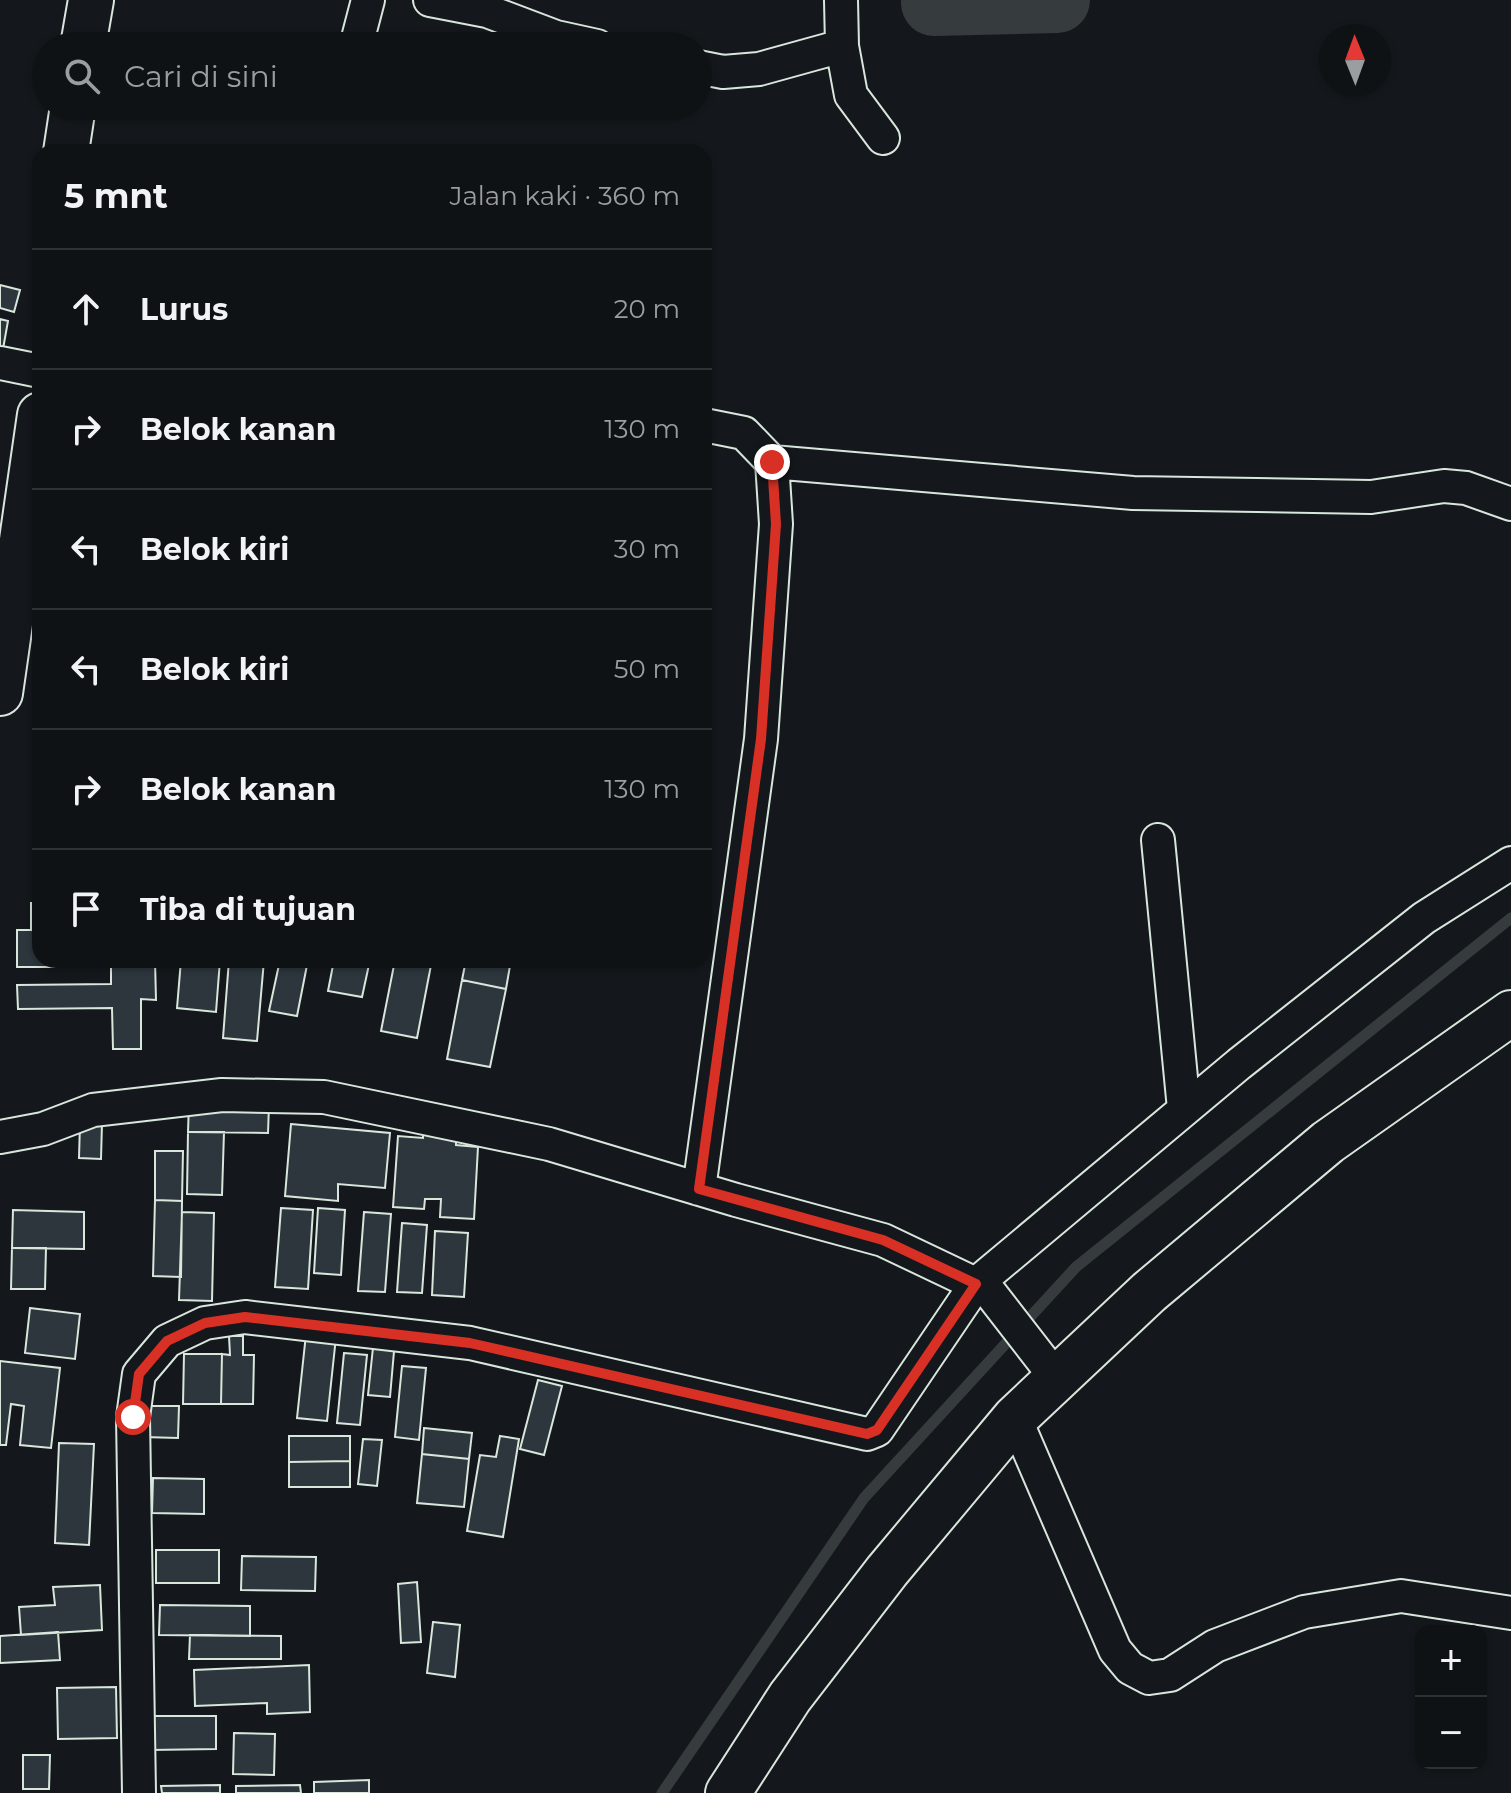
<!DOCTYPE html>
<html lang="id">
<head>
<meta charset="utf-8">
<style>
  :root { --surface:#0f1215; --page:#1d2022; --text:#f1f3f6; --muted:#9b9ea0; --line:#2f3234 }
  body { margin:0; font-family:Montserrat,sans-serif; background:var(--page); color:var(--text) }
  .controls { position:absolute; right:24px; bottom:24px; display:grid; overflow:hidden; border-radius:16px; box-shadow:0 2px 6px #0004 }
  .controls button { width:72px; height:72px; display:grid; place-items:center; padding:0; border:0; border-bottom:2px solid var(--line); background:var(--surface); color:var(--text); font:40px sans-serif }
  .compass { position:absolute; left:1319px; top:24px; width:72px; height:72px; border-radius:50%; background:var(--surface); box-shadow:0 2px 6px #0004; rotate:359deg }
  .stop { position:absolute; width:24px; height:24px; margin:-18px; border:6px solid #d93025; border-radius:50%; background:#fff }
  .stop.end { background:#d93025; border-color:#fff; box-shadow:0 2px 8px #0008 }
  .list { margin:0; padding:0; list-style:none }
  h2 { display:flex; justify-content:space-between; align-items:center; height:104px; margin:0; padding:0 32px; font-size:34px }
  h2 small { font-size:26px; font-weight:400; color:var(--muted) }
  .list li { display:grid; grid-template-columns:52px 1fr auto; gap:24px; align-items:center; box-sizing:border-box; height:120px; padding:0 32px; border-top:2px solid var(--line) }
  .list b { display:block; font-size:30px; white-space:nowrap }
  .list em { font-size:26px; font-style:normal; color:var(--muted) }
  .icon { flex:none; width:44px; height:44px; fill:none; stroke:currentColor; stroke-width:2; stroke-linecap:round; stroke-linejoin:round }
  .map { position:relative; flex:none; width:1511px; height:1793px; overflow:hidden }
  .search { position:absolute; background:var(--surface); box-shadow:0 2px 6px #0004; left:32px; top:32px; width:680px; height:88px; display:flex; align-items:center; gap:20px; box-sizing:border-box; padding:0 28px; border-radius:44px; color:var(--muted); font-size:30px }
  .panel { position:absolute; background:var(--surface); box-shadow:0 2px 6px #0004; left:32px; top:144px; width:680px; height:824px; border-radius:24px }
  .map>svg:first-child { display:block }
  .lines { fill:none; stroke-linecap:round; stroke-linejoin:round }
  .stream { stroke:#363b3e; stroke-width:11 }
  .river { stroke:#363b3e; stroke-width:66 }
  .building { fill:#2c363c; stroke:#d8e6dc; stroke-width:2 }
  .street-casing { stroke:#d8e6dc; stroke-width:36 }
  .secondary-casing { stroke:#d8e6dc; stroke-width:48 }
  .street { stroke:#14181c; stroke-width:32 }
  .secondary { stroke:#14181c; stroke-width:44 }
  .route { stroke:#d93025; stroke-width:10 }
</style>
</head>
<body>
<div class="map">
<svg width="1511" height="1793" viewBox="0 0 1511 1793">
  <rect width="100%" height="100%" fill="#14181c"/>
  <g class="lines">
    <path class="stream" d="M662 1793 864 1498 1076 1267 1511 918"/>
    <path class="river" d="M934 3 1057 0"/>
  </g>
  <path class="building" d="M0 285 20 290 14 312 0 308Z
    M0 319 8 321 3 349H0Z
    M31 903H40V930H31Z
    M17 930H40V960H57V967H17Z
    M111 960H155L156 1000 141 999V1049H113L112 1008 18 1009 17 985 111 984Z
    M181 960H220L216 1012 177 1008Z
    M229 960H264L257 1041 223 1038Z
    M280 960H308L297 1016 269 1011Z
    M334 960H370L362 997 328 991Z
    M395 960H432L417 1038 381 1031Z
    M466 960H511L506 989 462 980Z
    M462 980 506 989 490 1067 447 1059Z
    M189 1103 269 1105 268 1133 188 1132Z
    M80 1123H102L101 1159 79 1158Z
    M291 1124 390 1133 385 1188 338 1184V1201L285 1196Z
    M423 1130 456 1132V1145L478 1147 474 1219 440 1217 441 1199H425L424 1209 393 1207 398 1136 423 1138Z
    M188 1132H224L222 1195 187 1194Z
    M155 1151H183L182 1201 155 1200Z
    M155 1200 182 1201 181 1277 153 1276Z
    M281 1208 313 1210 308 1289 275 1287Z
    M318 1208 345 1210 341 1275 314 1273Z
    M13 1210 84 1212V1249L12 1248Z
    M182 1212 214 1213 212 1301 179 1300Z
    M364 1212 391 1214 385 1292 358 1291Z
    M402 1223 427 1225 422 1293 397 1292Z
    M435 1231 468 1233 464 1297 432 1295Z
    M12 1248H46L45 1289H11Z
    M30 1308 80 1314 75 1359 25 1353Z
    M306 1334 336 1337 327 1421 297 1418Z
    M229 1336H243V1355H254L253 1404H221L222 1354 230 1355Z
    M374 1338 395 1340 390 1397 368 1395Z
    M344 1353 367 1355 360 1425 337 1423Z
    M184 1354H222L221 1404H183Z
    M0 1361 60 1368 51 1448 20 1445 24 1406 11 1404 6 1445H0Z
    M402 1366 426 1368 419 1440 395 1437Z
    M538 1380 562 1386 544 1455 520 1449Z
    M144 1406H179L178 1438 143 1437Z
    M424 1428 472 1433 469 1459 422 1454Z
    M289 1436H350V1461L289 1462Z
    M500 1436 519 1439 503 1537 467 1531 480 1455 496 1457Z
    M363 1439 382 1440 377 1486 358 1484Z
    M59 1443 94 1444 89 1545 55 1543Z
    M422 1454 469 1459 464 1507 417 1503Z
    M350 1461V1487H289V1462Z
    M153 1478 204 1479V1514L152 1513Z
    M156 1550H219V1583H156Z
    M242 1556 316 1557 315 1591 241 1590Z
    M417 1582 421 1642 401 1643 398 1584Z
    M100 1585 102 1630 21 1635 19 1607 55 1605 53 1587Z
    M160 1605 250 1606V1636L159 1635Z
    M433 1622 460 1625 455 1677 427 1673Z
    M58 1632 60 1660 0 1663V1636Z
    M190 1635 281 1636V1659H189Z
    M309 1665 310 1712 267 1714V1703L195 1706 194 1670Z
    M116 1687 117 1738 58 1739 57 1688Z
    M150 1716H216V1749L150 1750Z
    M234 1733 275 1734 274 1775 233 1774Z
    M23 1755H50L49 1789H23Z
    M369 1780V1793H314V1782Z
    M220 1785V1793H162L161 1786Z
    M300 1785 301 1793H236V1786Z"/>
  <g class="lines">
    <defs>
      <path id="street" d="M430 0 487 11 556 37 597 46
        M841 0 842 46 851 95 883 138
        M356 46 368 0
        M698 67 723 72 759 69 842 46
        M0 363 40 371
        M772 462 1133 493 1371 497 1444 486 1466 488 1511 504
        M1158 840 1184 1109
        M0 1137 43 1129 93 1110 222 1095 324 1097 549 1144 736 1200 883 1240 988 1290 1057 1379
        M699 1189 761 739 776 524 772 462 744 433 704 425
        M1015 1418 1115 1650 1130 1668 1149 1678 1170 1675 1215 1646 1304 1612 1401 1596 1511 1613
        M139 1793 133 1417 139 1374 167 1341 205 1323 245 1317 470 1343 867 1434 877 1430 976 1284 1239 1064 1424 918 1511 863"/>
      <path id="secondary" d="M83 46 91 0
        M66 152 73 106
        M0 693 40 415
        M728 1793 790 1697 887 1571 1015 1418 1149 1292 1328 1142 1511 1013"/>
    </defs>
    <use href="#street" class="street-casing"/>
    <use href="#secondary" class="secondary-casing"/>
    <use href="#street" class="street"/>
    <use href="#secondary" class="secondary"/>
  </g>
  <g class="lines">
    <path class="route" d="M133 1417 139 1374 167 1341 205 1323 245 1317 470 1343 867 1434 877 1430 976 1284 883 1240 699 1189 761 739 776 524 772 462"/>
  </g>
</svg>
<div class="controls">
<button>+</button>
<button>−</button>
</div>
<svg class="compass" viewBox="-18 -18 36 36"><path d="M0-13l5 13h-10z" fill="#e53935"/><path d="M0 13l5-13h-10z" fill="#9b9ea0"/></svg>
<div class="stop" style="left:133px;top:1417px"></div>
<div class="stop end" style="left:772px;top:462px"></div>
<div class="search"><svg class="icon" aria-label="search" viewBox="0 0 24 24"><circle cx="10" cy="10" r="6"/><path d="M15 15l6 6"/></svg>Cari di sini</div>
<section class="panel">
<h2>5 mnt<small>Jalan kaki · 360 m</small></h2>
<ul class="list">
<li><svg class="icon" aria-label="ahead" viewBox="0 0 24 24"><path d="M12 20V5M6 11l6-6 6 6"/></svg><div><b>Lurus</b></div><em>20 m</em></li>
<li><svg class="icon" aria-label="right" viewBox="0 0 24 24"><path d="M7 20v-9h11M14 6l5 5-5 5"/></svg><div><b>Belok kanan</b></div><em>130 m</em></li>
<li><svg class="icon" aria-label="left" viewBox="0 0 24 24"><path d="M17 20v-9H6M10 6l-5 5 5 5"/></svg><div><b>Belok kiri</b></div><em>30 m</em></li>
<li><svg class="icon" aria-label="left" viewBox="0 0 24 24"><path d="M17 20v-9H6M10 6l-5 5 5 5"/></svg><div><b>Belok kiri</b></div><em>50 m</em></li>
<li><svg class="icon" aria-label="right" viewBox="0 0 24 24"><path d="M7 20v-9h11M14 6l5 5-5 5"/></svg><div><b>Belok kanan</b></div><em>130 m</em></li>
<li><svg class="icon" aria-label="arrive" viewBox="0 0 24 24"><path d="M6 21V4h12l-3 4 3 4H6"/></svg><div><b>Tiba di tujuan</b></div></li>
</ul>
</section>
</div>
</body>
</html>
